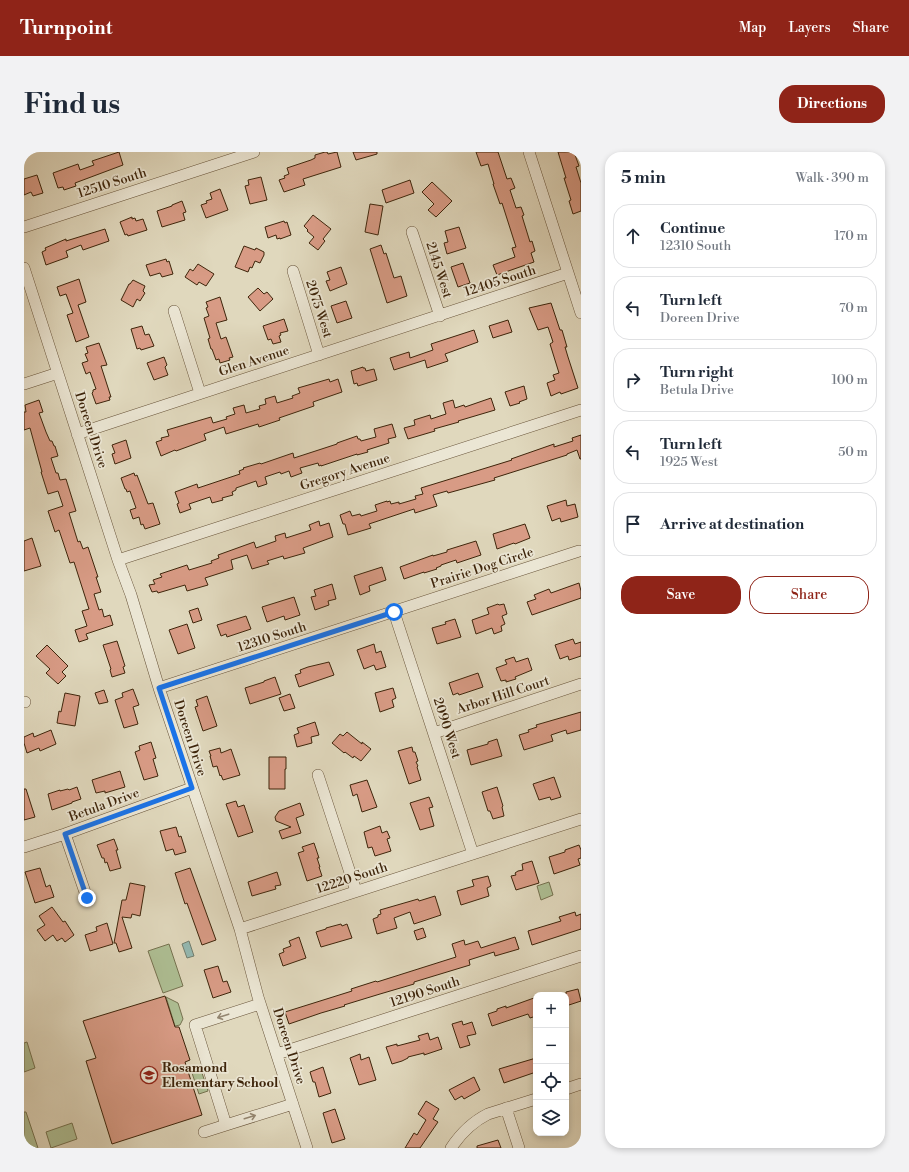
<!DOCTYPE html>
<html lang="en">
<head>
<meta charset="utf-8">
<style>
  :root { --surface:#fff; --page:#f2f2f3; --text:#1f2937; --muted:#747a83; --line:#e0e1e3; --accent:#8f2418 }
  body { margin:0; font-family:"Libre Bodoni",serif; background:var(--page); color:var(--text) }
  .controls { position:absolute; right:12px; bottom:12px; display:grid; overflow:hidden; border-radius:8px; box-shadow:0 2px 6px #0003 }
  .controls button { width:36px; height:36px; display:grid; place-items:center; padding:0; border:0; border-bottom:1px solid var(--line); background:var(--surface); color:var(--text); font:20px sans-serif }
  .stop { position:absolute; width:12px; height:12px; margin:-9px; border:3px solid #1a73e8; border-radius:50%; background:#fff }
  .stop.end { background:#1a73e8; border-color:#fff; box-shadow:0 1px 4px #0008 }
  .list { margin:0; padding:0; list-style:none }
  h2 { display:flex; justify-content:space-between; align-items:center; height:52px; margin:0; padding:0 16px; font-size:17px }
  h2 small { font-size:13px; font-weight:400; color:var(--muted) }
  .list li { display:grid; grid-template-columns:26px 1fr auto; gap:12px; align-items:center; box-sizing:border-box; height:64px; margin:0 8px 8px; padding:0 8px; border:1px solid var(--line); border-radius:16px }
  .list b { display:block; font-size:15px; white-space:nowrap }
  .list p { margin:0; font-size:13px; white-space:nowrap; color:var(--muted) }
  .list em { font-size:13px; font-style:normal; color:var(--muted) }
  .actions { display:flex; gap:8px; padding:12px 16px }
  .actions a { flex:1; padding:9px 0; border:1px solid var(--accent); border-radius:16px; text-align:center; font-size:14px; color:var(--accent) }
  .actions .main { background:var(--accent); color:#fff }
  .icon { flex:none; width:22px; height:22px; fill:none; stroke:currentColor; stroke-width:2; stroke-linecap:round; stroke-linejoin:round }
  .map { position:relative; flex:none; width:557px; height:996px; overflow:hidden; border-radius:16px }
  header { display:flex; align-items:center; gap:24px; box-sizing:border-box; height:56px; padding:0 20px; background:var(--accent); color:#fff }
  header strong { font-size:19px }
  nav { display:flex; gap:22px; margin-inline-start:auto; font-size:14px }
  .intro { display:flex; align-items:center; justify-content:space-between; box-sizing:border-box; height:96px; padding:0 24px }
  h1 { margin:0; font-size:28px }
  .button { padding:10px 18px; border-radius:16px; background:var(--accent); color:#fff; font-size:14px; font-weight:700 }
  main { display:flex; gap:24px; padding:0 24px }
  aside { flex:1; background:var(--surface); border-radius:16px; box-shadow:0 2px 6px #0003 }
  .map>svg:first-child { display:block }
  .green { fill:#aebf94; stroke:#767250 }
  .water { fill:#94b9b2; stroke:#727e6f }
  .building { fill:#d89b85; stroke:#3e250b }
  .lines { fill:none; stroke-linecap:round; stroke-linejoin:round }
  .minor-casing { stroke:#665238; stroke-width:12 }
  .minor { stroke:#ebe6d4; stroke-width:11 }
  .oneway { stroke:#948670 }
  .route { stroke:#1a73e8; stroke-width:5 }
  .labels { text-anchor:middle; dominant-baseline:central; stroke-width:3.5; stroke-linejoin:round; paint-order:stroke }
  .street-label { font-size:13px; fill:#3e250b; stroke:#ebe6d4 }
  .poi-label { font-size:13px; font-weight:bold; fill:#3e250b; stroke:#ebe6d4; text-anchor:start }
</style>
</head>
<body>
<header>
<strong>Turnpoint</strong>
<nav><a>Map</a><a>Layers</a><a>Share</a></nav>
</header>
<div class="intro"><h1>Find us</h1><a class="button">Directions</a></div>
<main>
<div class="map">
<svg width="557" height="996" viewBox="0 0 557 996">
  <rect width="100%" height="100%" fill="#e0d8bd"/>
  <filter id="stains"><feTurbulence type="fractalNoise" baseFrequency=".005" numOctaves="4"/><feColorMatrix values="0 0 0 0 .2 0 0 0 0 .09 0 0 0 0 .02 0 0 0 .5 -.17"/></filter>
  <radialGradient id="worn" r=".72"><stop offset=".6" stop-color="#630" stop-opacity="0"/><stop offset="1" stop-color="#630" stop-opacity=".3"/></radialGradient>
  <path class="green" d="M525 730 529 743 517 748 513 734Z
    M145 792 159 834 139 841 124 799Z
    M142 845 154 851 159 867 156 873 151 874Z
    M3 890 11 916 0 920V891Z
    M176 915 184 939 175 942 167 918Z
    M0 960H2L14 996H0Z
    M48 971 53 987 27 996 22 980Z"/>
  <path class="water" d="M165 789 170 804 163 806 158 792Z"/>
  <path class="building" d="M95 0 99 13 51 31 52 34 40 38 39 35 34 36 29 21 54 12 56 18 70 13 68 9Z
    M301 0H303L304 2 313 0 317 15 279 27 281 33 260 40 255 28 261 26 260 24 265 22 263 16 287 8 291 6V3Z
    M329 0H353V2L332 8Z
    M452 0H474L483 27 487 26 491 36 486 38 492 56 497 55 500 63 498 64 506 90 508 89 511 99 507 101 510 110 473 123 469 113 491 105 488 96 492 95 478 51 476 52 469 32H470L464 12 457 14Z
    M534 0H550L555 14 552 15 557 31V59L549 62 545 49 547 48 540 26H542Z
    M13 23 19 41 9 44 7 40 0 43V27Z
    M237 25 243 48 226 52 221 34 225 33 224 28Z
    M386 28 390 41 362 51 358 38Z
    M408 30 428 49 412 65 404 58 410 52 398 40Z
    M196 37 204 58 182 66 177 53 183 51 182 49 188 47 186 41Z
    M158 49 162 60 159 61 161 68 138 75 133 59 148 54V53Z
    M346 52 359 54 354 83 341 80Z
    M289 63 307 77 299 87 301 89 294 98 285 91 290 85 283 79 284 78 280 74Z
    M108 65V67L111 66 112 69 119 67 123 78 104 84 103 82 101 83 96 70Z
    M260 69 261 71 263 70 267 83 256 87V86L253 87 252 83 244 86 241 75Z
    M435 75 442 96 423 102 420 91 424 90 421 79Z
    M81 77 85 89 59 98 57 93 42 99 44 105 22 113 18 100 22 98 21 96 42 87V89Z
    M357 93 360 102 362 101 370 126 377 124 383 144 363 151 346 97Z
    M220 94 231 98 232 96 240 100V103L236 111 231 109 228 116 226 115 224 120 211 115Z
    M142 107 143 110 145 109 149 122 138 125 136 121 126 124 122 113Z
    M439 111 446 131 434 135 427 115Z
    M174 112 190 122 182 134 175 130 173 133 161 125 166 117 169 119Z
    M317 115 323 132 306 139 302 129 306 128 303 120Z
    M55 127 62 150 54 153 65 185 52 190 43 163 49 161 42 142 36 144 33 135Z
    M109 128 121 134 119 139 121 141 116 149 113 147 109 155 97 148 105 132H106Z
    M234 136 240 142 243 140 249 147 236 159 224 145Z
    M196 145 203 168 192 171 197 187 202 185 209 205 205 206 206 208 196 211 195 207 192 208 188 197H187L184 187 186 186 180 166 185 164 182 156 184 155 182 150Z
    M322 149 328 166 313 171 307 154Z
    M527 151 536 178H538L543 195H541L544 205 554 236 537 242 536 240 527 244 523 231 531 228 529 223 535 221 526 192 529 190 524 175 514 178 505 156Z
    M260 167 264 179 256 181 257 183 255 184 257 190 249 192 247 187 244 188 239 174Z
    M484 168 488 180 469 186 465 174Z
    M118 174 121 183 125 182 130 194 117 198 116 196 113 197 107 177Z
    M450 178 454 190 421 202 424 209 403 216 401 208 370 218 366 206 385 200 386 206 409 198 407 192Z
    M75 191 83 213 77 214 87 245H85L86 248 72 252 68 241 69 240V238L72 237 66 220 62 222 58 211 64 209 61 202 64 201 62 195Z
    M140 205 143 213 141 215 144 223 130 228 123 211Z
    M339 215V216H341L342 219 350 217 353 228 334 234 333 231 330 232 327 219Z
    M305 227 306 230 314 227 318 240 289 250 290 254 255 266 256 268 235 275 234 272 202 282 200 275 180 282 182 288 152 299 151 298 137 304 132 290 138 288 137 286 145 284 143 278 187 265 189 271 203 267 202 265 211 262 209 256 220 253 222 261 236 257 235 254 242 252 241 247 251 244 253 251 269 246 268 244 276 241 274 236Z
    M500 234 503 247 495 250 496 251 486 254 481 240Z
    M467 246 471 258 434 269 435 270 410 277 411 279 384 287 380 276 391 273 390 268 406 263 407 267 422 262 419 251 429 248 431 256 440 253 441 255Z
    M15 248 19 260 15 261 22 280 26 289H28L30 294H31L34 304 27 306 32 321H34L36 328 42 327 52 359 45 361 54 390 56 389 59 397 64 395 74 425H72L77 440 70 442 75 458 78 457 80 465 86 463 89 473 62 482 64 487 55 490 51 478 63 474 58 459 65 457 50 410 46 411 35 378 31 380 24 359 39 354 34 339 24 342 17 320H18L6 276 0 278V260H2L1 253Z
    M368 272 372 285 364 287 365 291 343 298 344 300 333 303V302L297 314V313L295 314 294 311 276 316 278 321 267 325 265 319 257 322 256 320 241 325 243 332 234 335 232 329 212 336V338L208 340 209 343 198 346 199 348 188 351 186 345 165 352 167 357 156 361 153 352 155 351 151 340 173 332 174 336 216 322 215 319 220 317 219 316 236 311 237 312 269 301 270 306 313 292V291L333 284 334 287H336L337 289 352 285 350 277Z
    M557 283V307H556L553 298 543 302V303L470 326 471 328 424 341 423 339 409 343 413 354 391 361 390 357 345 372 347 376 324 383 321 372H319L316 363 326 359 328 364 336 362 337 364 353 359 351 353 363 349V350L366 349 367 352 375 350V352L392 347 391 344 399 342 397 336 488 308 487 307 530 292V295L549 289 548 286Z
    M102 288 107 306 91 312 88 302 91 301 88 293Z
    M110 321 111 324 113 323 124 352 129 351 136 372 121 377 119 372 117 373 115 365 109 367 106 358 112 356 106 339 103 340 102 337H101L97 326Z
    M542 348 543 354 551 352 554 365 537 370 536 366 528 369 523 354Z
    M295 369 296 374 305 371 309 385 279 396 281 401 260 407 259 404 243 409 245 412 228 417 223 403 207 408 209 417 181 426 184 433 163 439 161 433 134 441 133 439 128 440 125 433 131 432 129 428 138 425 136 422 163 413 165 418 188 411 187 409 195 406 194 403 230 390 232 396 252 389 251 384 261 381 262 386 287 378 285 373Z
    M501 372 506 386 491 392 490 391 473 397 469 382Z
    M8 386 17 414 0 419V389Z
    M452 389 457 403 433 411 432 408 417 413V414L412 416 413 417 400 421V420L380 427 376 415 409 403V404L423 400V398Z
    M358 415 362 428 345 434 346 439 336 443 330 424Z
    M555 431 557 439V446L508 463 503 450 512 447 510 443 525 437 527 441Z
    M308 432 312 447 304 449 305 453 291 458 287 445 292 444 290 438Z
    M270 445 276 463 261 468 260 464 243 470 238 455Z
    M474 452 475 453 480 452 483 462 478 464 481 472 477 474 478 479 470 482 468 476 452 482 448 468 465 462 463 456Z
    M174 456 178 468 169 471 165 459Z
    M222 464 227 477 203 485 202 482 197 484 193 473Z
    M431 467 437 485 413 492 408 476 422 472 421 470Z
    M163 472 171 496 154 502 145 478Z
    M549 487 551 492 557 490V504L545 508 544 504 536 507 531 493Z
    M93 489 101 514 99 515 101 521 88 525 86 518 87 517 79 493Z
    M350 492 352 501 357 499 362 515 352 518 350 513 340 517 333 498Z
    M23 493 44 514 38 520 42 524 34 532 22 521 26 517 12 504Z
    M490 505 492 510 504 506 508 518 491 525 492 527 482 530V528L477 529 472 516 483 512 481 508Z
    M305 510 310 523 275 535 271 523 277 521 276 518 284 515Z
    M454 521 459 535 435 543 434 541 429 543 425 531Z
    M251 525 257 542 226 552 221 536 240 530V529Z
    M369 536 372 546 368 548 370 555 356 560 351 541Z
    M109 537 115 553 109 555 114 572 100 576 91 548 99 545 98 541Z
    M80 538 84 550 75 552 71 541Z
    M41 541 56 544 51 574 33 571 35 559 37 560Z
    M266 542 271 556 260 559 255 546Z
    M183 544 193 574 179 579 171 555 174 554 172 548Z
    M557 560V578L543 582 542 578 527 583 529 589 500 598 495 583 505 580 504 578 513 575 512 573Z
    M291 570 295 583 287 585 288 591 273 595 270 583 275 581 273 576Z
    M27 578 32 592 16 599 15 596 3 601 0 591V585L9 581 10 585Z
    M323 580 338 592V590L347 597 337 609 330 604 329 606 321 600 320 601 308 591 316 582 319 584Z
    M473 587 478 604 447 613 443 598 464 592V590Z
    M127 590 132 606 129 607 134 624 120 628 111 600 116 598 115 594Z
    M388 595 389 600H391L394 609 392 610 394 614 393 615 397 628 385 632 374 599Z
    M196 596 197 601 207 597 216 623 199 628 197 623 196 624 193 614 189 615 186 604H187L185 599Z
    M245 605H262V617H261V637H245Z
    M96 619 101 635 81 641V639L72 641 68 628Z
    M530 625 537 645 527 648 526 645 515 648 509 632Z
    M343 628 353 655 338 660 333 642 329 644 326 633Z
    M53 635 57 647 48 650V651L28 658 24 642 36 638V639L44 637 45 638Z
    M473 635 479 654 478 655 480 664 469 667 466 659H464L458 640Z
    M0 637H2L11 665 0 668Z
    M405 645 409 655 405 656 410 674 396 678 386 651Z
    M212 649 214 655 220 653 229 680 214 685 202 652Z
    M276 651 280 663 272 666 277 681 258 687 255 679 267 675 252 669 251 665 255 659Z
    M356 674 358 681 363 679 366 686 363 687 367 699 351 704 348 695 344 696 340 680Z
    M152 675 155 685 157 684 162 700 151 703 149 697 142 699 136 679Z
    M90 687 94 698H92L97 716 86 719 83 710 81 711 80 706H78L73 693Z
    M290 691 295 706H293L296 715H295L298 724 283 729 274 701 280 699 278 695Z
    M555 693 557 698V706L554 707 556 713 530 722 525 705 541 700V698Z
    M508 709 515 731 492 738 487 724 492 723 491 721 494 719 499 718 498 712Z
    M16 716 22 735 26 733 30 745 11 751 1 720Z
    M166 716 192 788 178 793 163 751 161 752 151 721Z
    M253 720 257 733 251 734 252 737 228 744 224 730Z
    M464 724 467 734 463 736 465 744 437 753 433 739 450 734 448 728Z
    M106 731 121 734 116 764 108 762 107 766 98 765 108 796 95 800 92 791H90L98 748H102Z
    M411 744 417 763 390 772 386 760 370 766 373 776 353 782 349 767 354 765V763L357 762 356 758 394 747 395 749Z
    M28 755 39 770 41 769 50 783 41 790 38 786 33 789 29 783 21 789 13 778 21 773 15 764Z
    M551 760 552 764 557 762V777L508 793 504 779 537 769 535 765Z
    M83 771 89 792 66 799 61 783 73 779 72 775Z
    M317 772 318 774 323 772 328 786 297 795 292 780 302 777V776Z
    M399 776 402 785 393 788 390 779Z
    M275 785 282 806 259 814 255 802 260 800 259 797 267 794 265 789Z
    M491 785 495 797 471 804 470 800 445 808 446 813 390 830V832L356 842 320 853 321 854 297 861 265 872 261 860 328 839 327 837 352 829 353 830 432 805 428 792 440 788 441 793 454 789 457 796Z
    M194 814 199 830 203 829 207 840 189 846 180 818Z
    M554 837 557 849 542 854V840Z
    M141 844 151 875H155L166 908 161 910 178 963 88 992 62 909 72 906 59 869Z
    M510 846 512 852V864L506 866 504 862 468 874 464 862 473 859V857L482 854V856Z
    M438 869 439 873 448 870 452 882 443 884 446 893 436 896 428 872Z
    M404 881 406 888 414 885 418 897 400 903V901L384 905V906L378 909 368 912 362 895 373 892V894L396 888 394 884Z
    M336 902 337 908 345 905 352 928 335 933 326 906Z
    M512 906V920L480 931 475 917Z
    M299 915 307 941 295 945 291 930H289L286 920Z
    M450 925 456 938 440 947 438 944 431 948 425 938Z
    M402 949 415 957 409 967 414 970 396 996H381L390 981 393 983 402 968 394 962Z
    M311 957 321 987 308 991 299 961Z
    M474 988 477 996H453V994Z"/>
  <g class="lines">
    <defs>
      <path id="minor" d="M505 0 557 161
        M0 75 230 0
        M388 80 416 164
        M0 116 94 408 107 443 135 536 216 777 234 845 283 996
        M269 119 295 203
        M150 159 176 241
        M0 232 34 221
        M53 282 544 121
        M94 408 557 258
        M370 460 449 702
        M135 536 555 399
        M0 550H1
        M410 581 557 532
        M294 623 332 739
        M41 682 63 746
        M0 695 41 682 168 636
        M216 777 557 667
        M236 852 171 873 202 973 269 952
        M253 902 557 804
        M542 937 557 932
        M482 956 495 996
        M180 980 202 973
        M427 996C437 981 448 970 464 962L512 947"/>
    </defs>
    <use href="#minor" class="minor-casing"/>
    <use href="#minor" class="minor"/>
  </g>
  <defs><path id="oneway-shaft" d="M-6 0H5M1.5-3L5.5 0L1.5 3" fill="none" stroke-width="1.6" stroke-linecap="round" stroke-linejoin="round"/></defs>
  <g class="oneway">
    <use href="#oneway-shaft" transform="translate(199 864) rotate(162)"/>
    <use href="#oneway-shaft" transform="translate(226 965) rotate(-17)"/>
  </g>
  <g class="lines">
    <path class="route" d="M63 746 41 682 168 636 135 536 370 460"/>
  </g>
  <defs>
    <symbol id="school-ring" viewBox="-11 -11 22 22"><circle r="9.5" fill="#ebe6d4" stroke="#8f2418" stroke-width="1.5"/><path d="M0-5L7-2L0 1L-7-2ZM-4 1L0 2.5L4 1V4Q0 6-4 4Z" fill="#8f2418"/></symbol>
  </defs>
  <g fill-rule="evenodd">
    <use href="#school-ring" x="115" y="913" width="20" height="20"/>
  </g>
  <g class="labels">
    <g class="street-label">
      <text transform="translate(88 31) rotate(-18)">12510 South</text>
      <text transform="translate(415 118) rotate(72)">2145 West</text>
      <text transform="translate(476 129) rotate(-18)">12405 South</text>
      <text transform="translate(295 157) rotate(72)">2075 West</text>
      <text transform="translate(230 209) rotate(-18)">Glen Avenue</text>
      <text transform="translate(67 278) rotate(72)">Doreen Drive</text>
      <text transform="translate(321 320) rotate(-18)">Gregory Avenue</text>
      <text transform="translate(458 416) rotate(-18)">Prairie Dog Circle</text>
      <text transform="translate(248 485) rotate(-18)">12310 South</text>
      <text transform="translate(479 543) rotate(-18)">Arbor Hill Court</text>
      <text transform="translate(423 576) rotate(72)">2090 West</text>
      <text transform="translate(166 586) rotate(72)">Doreen Drive</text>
      <text transform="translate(80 653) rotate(-20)">Betula Drive</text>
      <text transform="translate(328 726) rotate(-18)">12220 South</text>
      <text transform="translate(401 840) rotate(-18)">12190 South</text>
      <text transform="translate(265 894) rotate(72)">Doreen Drive</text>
    </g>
    <g class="poi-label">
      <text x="138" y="916">Rosamond<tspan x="138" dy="15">Elementary School</tspan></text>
    </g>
  </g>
  <rect width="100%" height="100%" filter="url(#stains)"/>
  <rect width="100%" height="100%" fill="url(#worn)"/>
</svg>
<div class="controls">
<button>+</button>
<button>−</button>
<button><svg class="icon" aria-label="locate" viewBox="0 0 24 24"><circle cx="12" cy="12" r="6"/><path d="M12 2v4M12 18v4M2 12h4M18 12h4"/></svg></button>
<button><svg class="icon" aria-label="layers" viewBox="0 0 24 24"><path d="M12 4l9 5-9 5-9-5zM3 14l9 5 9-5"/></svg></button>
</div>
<div class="stop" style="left:370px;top:460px"></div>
<div class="stop end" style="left:63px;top:746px"></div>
</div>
<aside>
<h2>5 min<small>Walk · 390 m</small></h2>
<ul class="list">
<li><svg class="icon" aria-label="ahead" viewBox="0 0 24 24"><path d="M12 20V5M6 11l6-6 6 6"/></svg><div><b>Continue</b><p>12310 South</p></div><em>170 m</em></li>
<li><svg class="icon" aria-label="left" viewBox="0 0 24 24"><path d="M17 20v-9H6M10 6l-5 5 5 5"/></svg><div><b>Turn left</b><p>Doreen Drive</p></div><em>70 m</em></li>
<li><svg class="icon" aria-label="right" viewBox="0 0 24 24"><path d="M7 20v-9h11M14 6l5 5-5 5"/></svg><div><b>Turn right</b><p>Betula Drive</p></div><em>100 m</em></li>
<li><svg class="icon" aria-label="left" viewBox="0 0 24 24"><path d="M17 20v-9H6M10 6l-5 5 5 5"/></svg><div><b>Turn left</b><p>1925 West</p></div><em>50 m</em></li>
<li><svg class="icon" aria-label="arrive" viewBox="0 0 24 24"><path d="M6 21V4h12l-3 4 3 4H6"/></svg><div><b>Arrive at destination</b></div></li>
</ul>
<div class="actions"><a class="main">Save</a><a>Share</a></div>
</aside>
</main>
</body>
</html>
